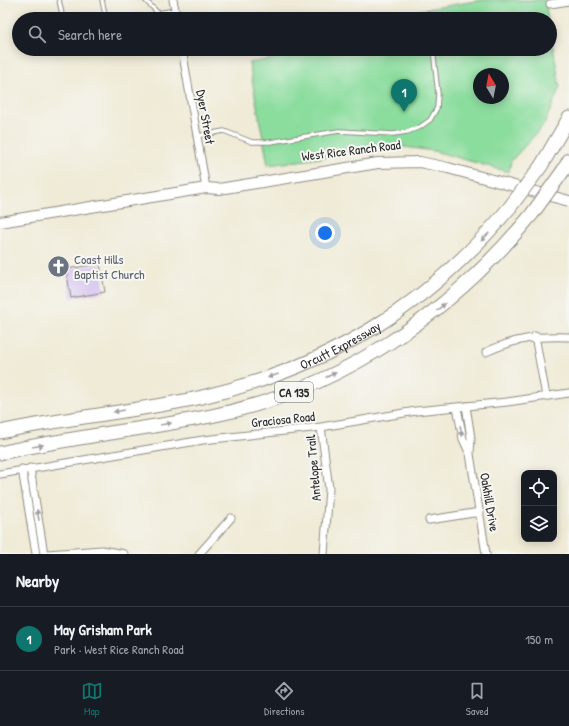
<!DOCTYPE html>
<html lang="en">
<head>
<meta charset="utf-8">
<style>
  :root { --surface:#171b24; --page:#20242c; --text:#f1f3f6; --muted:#9ea1a6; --line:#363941; --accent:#0f766e }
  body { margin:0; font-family:"Patrick Hand",sans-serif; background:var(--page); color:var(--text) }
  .controls { position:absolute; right:12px; bottom:12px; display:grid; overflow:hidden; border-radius:8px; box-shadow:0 2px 10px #0003 }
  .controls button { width:36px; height:36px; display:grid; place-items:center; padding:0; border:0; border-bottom:1px solid var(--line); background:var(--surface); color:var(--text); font:20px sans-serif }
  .compass { position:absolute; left:473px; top:68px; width:36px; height:36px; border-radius:50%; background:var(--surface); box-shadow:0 2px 10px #0003; rotate:350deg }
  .you { position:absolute; left:325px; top:233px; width:14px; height:14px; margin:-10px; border:3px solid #fff; border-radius:50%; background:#1a73e8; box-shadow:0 0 0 6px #1a73e833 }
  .badge { display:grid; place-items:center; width:26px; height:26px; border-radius:50%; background:var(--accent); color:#fff; font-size:13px; font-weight:700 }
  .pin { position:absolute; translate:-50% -33px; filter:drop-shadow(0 1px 2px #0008) }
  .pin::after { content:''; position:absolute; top:21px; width:14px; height:12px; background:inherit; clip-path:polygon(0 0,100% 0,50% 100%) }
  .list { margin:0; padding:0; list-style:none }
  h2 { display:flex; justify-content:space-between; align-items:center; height:52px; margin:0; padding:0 16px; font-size:17px }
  h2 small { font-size:13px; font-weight:400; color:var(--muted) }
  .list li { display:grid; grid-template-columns:26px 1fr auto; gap:12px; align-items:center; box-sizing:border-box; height:64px; padding:0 16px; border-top:1px solid var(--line) }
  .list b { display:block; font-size:15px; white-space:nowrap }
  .list p { margin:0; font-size:13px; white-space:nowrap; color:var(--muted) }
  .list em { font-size:13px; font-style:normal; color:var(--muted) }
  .icon { flex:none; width:22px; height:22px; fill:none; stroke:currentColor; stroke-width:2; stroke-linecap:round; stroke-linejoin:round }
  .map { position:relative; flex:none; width:569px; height:554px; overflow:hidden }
  .search { position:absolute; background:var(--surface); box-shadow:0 2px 10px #0003; left:12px; right:12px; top:12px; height:44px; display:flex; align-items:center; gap:10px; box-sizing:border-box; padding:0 14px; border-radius:22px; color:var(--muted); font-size:15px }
  .sheet { height:116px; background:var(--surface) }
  nav { display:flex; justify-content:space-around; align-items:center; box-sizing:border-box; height:56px; border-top:1px solid var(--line); background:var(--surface); font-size:11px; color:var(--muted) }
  nav a { display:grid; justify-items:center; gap:2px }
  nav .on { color:var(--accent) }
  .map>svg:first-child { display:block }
  .green { fill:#8bdd9e; stroke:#5b8464; fill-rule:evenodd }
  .building { fill:#c9aff0 }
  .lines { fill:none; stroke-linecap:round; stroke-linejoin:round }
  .service-casing { stroke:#8e8b81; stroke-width:5.5 }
  .minor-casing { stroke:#8e8b81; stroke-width:9 }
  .secondary-casing { stroke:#8e8b81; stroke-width:12 }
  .motorway-casing { stroke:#8e8b81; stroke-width:15 }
  .service { stroke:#fff; stroke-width:3.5 }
  .minor { stroke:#fff; stroke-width:7 }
  .secondary { stroke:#fff; stroke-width:10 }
  .motorway { stroke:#fff; stroke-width:13 }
  .motorway-bridge-casing { stroke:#8e8b81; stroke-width:15; stroke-linecap:butt }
  .motorway-bridge { stroke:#fff; stroke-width:13 }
  .oneway { fill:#a0a0a0 }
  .labels { text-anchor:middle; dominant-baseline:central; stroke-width:4; stroke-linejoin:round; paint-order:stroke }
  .shield { fill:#f6f6f2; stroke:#686867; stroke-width:1 }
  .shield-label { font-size:12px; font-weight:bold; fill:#2b2b2b }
  .street-label { font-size:13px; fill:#2b2b2b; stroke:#f6f6f2 }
  .worship-label { font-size:13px; fill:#5b616d; stroke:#f6f6f2; text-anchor:start }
</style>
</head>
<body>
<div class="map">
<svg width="569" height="554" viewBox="0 0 569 554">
  <rect width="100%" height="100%" fill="#f6f6f2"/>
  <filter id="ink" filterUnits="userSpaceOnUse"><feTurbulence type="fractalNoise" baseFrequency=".025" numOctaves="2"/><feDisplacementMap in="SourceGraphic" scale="8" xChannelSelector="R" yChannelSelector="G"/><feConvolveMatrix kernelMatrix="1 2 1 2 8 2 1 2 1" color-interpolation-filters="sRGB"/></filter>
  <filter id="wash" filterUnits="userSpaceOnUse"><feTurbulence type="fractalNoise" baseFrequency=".012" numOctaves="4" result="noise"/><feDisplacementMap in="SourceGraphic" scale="16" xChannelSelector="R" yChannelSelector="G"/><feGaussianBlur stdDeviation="0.9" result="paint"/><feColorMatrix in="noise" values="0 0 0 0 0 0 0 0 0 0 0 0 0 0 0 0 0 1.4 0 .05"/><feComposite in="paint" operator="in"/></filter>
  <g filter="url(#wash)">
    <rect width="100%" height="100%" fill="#f0ebd7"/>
    <path class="green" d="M482 0H545L548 19H378L402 15V13Z
      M550 29 560 87 544 125 511 161 509 172 434 151 404 147 268 165 249 63 327 49H550ZM479 74H503V98H479Z"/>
    <g id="blocks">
      <path class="building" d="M100 264 105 292 71 298 66 269Z"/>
    </g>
  </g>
  <g filter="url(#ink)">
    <use href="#blocks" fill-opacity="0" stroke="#8e8b81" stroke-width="1"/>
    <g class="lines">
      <defs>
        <path id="service" d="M59 0 63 19
          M102 0 106 19
          M145 0 158 13 175 10
          M428 14 429 19
          M197 136 224 131 252 142H270L339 131 393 134 407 132 420 127 430 120 437 108 438 94 433 49"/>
        <path id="minor" d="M173 0 177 19
          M550 4 569 1
          M182 49 206 188
          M535 336 546 396
          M486 352C517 338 535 336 569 337
          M466 406 471 438 470 454 486 554
          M457 407 463 439 469 452
          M321 427 329 489 324 554
          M30 468 44 554
          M22 469 36 554
          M0 474 203 440 321 427 416 411 507 402 569 393
          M429 520 480 512
          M47 554 102 550 124 554
          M199 554 231 518"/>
        <path id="secondary" d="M0 222 206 188 219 189 378 163 420 162 448 168 569 201"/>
        <g id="motorway">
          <path d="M541 166 569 118"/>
          <path d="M563 171 569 160"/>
          <path id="s1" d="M0 432C67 417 136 412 202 397 329 367 427 307 510 207"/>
          <path d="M0 453C70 437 141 430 211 416 340 390 450 314 532 214"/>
        </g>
      </defs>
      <use href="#service" class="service-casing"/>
      <use href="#minor" class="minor-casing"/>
      <use href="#secondary" class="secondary-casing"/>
      <use href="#motorway" class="motorway-casing"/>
      <use href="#service" class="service"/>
      <use href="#minor" class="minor"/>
      <use href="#secondary" class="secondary"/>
      <use href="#motorway" class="motorway"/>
      <defs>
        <path id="motorway-bridge" d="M510 207 541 166
          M532 214 563 171"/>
      </defs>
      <use href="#motorway-bridge" class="motorway-bridge-casing"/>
      <use href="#motorway-bridge" class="motorway-bridge"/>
    </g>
    <defs><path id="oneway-solid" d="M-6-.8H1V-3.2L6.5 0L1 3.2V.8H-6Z"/></defs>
    <g class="oneway">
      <use href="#oneway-solid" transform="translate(485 237) rotate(134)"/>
      <use href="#oneway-solid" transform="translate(441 307) rotate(-40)"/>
      <use href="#oneway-solid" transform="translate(331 375) rotate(-25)"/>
      <use href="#oneway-solid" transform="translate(273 376) rotate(161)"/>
      <use href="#oneway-solid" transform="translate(119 411) rotate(170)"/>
      <use href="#oneway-solid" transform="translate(166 424) rotate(-10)"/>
      <use href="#oneway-solid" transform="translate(461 431) rotate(81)"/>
      <use href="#oneway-solid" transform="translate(38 446) rotate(-10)"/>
      <use href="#oneway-solid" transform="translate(38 515) rotate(-100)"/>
    </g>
  </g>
  <defs>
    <symbol id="church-disc" viewBox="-11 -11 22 22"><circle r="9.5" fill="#6b7280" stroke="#f6f6f2"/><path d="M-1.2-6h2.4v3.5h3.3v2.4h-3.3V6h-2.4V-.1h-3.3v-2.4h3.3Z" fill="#fff"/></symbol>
  </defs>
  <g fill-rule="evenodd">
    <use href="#church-disc" x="46" y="254" width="25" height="25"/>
  </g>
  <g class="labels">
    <rect class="shield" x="275" y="382" width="38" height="20" rx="3"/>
    <g class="shield-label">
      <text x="294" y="392">CA 135</text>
    </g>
    <g class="street-label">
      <text transform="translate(206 117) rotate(80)">Dyer Street</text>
      <text transform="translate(351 150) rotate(-7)">West Rice Ranch Road</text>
      <text stroke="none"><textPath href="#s1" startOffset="353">Orcutt Expressway</textPath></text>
      <text transform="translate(283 419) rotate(-6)">Graciosa Road</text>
      <text transform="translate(313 468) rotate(-95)">Antelope Trail</text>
      <text transform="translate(490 502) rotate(80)">Oakhill Drive</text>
    </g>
    <g class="worship-label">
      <text x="74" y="259">Coast Hills<tspan x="74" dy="15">Baptist Church</tspan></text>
    </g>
  </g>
</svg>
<div class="controls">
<button><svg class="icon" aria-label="locate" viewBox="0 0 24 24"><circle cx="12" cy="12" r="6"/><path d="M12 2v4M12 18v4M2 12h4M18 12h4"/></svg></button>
<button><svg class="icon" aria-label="layers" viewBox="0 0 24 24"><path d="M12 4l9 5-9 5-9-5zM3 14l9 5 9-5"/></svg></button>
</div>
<svg class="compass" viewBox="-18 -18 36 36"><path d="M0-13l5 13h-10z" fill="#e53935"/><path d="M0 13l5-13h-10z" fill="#9ea1a6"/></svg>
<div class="you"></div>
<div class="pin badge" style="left:404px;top:112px">1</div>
<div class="search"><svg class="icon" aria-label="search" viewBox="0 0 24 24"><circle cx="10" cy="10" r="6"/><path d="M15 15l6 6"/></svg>Search here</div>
</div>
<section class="sheet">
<h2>Nearby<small></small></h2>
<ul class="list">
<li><span class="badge">1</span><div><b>May Grisham Park</b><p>Park · West Rice Ranch Road</p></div><em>150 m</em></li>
</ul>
</section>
<nav>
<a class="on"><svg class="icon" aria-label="map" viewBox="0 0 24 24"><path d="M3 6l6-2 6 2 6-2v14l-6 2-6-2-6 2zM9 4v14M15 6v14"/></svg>Map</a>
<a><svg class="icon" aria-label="directions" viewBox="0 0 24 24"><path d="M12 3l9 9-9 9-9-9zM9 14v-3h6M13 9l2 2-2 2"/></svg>Directions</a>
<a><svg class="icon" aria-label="saved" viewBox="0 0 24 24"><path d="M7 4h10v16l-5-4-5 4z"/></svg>Saved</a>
</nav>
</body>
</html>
